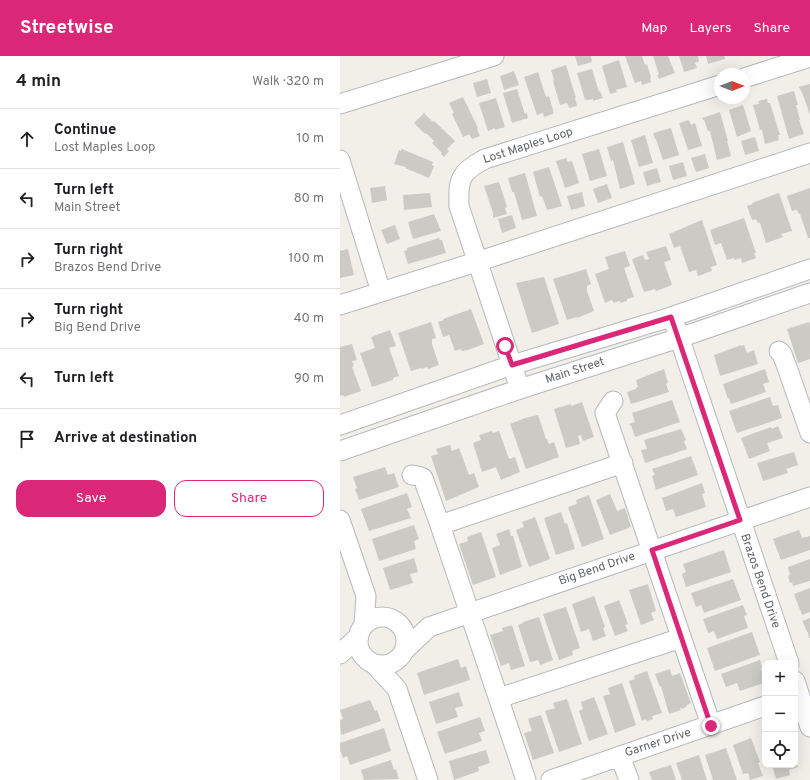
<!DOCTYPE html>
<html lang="en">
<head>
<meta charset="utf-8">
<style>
  :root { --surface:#fff; --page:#f6f6f6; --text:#202124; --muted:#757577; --line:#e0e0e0; --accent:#db2777 }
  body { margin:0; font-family:Overpass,sans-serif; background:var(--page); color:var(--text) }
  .controls { position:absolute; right:12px; bottom:12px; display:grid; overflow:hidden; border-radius:8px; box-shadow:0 4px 16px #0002 }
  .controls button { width:36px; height:36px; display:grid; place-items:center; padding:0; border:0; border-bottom:1px solid var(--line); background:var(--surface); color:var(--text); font:20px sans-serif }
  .compass { position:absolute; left:374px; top:12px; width:36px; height:36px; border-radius:50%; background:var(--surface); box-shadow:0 4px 16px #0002; rotate:90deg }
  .stop { position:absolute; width:12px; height:12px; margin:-9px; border:3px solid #db2777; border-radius:50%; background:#fff }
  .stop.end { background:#db2777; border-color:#fff; box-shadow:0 1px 4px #0008 }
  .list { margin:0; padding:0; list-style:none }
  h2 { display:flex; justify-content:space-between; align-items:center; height:52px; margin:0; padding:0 16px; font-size:17px }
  h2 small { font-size:13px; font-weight:400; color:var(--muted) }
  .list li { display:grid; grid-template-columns:26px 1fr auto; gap:12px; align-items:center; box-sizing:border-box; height:60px; padding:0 16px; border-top:1px solid var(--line) }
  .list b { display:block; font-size:15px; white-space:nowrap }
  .list p { margin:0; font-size:13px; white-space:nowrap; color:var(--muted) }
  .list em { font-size:13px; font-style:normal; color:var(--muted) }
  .actions { display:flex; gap:8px; padding:12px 16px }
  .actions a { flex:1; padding:9px 0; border:1px solid var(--accent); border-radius:12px; text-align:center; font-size:14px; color:var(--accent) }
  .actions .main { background:var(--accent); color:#fff }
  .icon { flex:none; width:22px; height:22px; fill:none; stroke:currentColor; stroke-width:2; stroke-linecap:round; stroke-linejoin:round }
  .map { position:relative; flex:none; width:470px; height:724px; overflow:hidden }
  header { display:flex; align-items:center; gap:24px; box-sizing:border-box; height:56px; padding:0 20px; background:var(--accent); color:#fff }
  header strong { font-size:19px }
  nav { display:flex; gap:22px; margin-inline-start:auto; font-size:14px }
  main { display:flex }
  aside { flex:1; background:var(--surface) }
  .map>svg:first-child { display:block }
  .building { fill:#cccac5 }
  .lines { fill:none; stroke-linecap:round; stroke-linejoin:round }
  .minor-casing { stroke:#b5b8bc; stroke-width:21 }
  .minor { stroke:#fff; stroke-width:19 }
  .route { stroke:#db2777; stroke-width:5 }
  .labels { text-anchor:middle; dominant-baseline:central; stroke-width:3; stroke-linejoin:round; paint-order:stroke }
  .street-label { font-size:12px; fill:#5f6368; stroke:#fff }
</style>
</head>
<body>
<header>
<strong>Streetwise</strong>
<nav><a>Map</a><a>Layers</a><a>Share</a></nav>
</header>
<main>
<aside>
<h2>4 min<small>Walk · 320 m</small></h2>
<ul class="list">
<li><svg class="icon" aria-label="ahead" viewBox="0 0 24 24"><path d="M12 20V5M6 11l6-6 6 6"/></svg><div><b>Continue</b><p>Lost Maples Loop</p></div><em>10 m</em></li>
<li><svg class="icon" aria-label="left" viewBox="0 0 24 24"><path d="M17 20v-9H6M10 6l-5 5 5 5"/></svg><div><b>Turn left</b><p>Main Street</p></div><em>80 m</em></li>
<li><svg class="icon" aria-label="right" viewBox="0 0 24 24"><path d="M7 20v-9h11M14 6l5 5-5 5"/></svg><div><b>Turn right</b><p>Brazos Bend Drive</p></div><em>100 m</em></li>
<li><svg class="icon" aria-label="right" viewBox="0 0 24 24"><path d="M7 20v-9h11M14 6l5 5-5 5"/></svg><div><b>Turn right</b><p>Big Bend Drive</p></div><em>40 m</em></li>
<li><svg class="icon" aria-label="left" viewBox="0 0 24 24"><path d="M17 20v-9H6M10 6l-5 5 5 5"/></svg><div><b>Turn left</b></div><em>90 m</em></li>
<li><svg class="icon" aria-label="arrive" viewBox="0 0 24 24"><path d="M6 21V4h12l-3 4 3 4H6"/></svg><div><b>Arrive at destination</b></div></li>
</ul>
<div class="actions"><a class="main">Save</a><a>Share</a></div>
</aside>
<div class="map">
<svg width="470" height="724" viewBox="0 0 470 724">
  <rect width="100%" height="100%" fill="#f1efe8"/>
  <path class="building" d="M235 0H251L252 6 238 10Z
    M285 0H302L305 9 307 8 311 22H310L311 26 302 29 301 25 295 27Z
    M313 0H328L335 17 319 23 317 19H319Z
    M339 0H358L359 5 355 7 357 12 344 16Z
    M366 0H384L385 3 368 8Z
    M279 4 287 31 276 34 277 36 270 38 262 10Z
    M226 9 236 42H235L237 50 229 52 227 47 220 49 213 25 214 24 211 14Z
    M252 13 259 36 260 35 263 42 253 45V43L247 44V43L245 44 237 17Z
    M174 15 179 29 164 34 160 20Z
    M198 16 206 41 209 40 213 54V58L204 61 203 57 197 59 184 21Z
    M147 23 151 37 137 41 133 27Z
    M470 28V59L463 39 459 31Z
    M177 33 185 58 187 57 188 62 172 67 163 37Z
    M454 35 458 49H456L460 64H459L464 78 449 83 437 40Z
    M123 41 138 72 137 73 140 80 132 83 129 78 123 81 112 58 114 57 109 47Z
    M156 42 165 71 155 74V72L148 75 139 47Z
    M427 43 428 47H430L440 79H438L439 84 425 88 422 74H420L413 49 419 48 418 45Z
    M403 49 411 75 397 81 389 54Z
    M380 56 388 85H387L391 100 377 104 370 75H368L364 64H363L362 62Z
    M84 57 93 66 94 65 115 85 107 93 109 95 104 101 101 98 102 97 92 87 94 85 86 77 85 78 74 67Z
    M349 64 351 69 355 67 362 90 348 94 339 67Z
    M331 72 339 99 323 104 316 83H315L313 77Z
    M305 79 313 107 299 111 291 84Z
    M415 81 419 95 405 99 401 85Z
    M283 86 295 128 280 133 273 104 271 105 267 91Z
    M62 93 93 106 92 109 94 110 89 122 65 112 66 111 54 108 59 94 61 95Z
    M259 93 267 120 250 125 242 98Z
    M365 98 369 112 356 116 351 102Z
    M226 102 228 106 232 105 239 127 225 132 216 105Z
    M343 106 347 120 333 124 329 110Z
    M209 111 222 150 207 154 202 140 200 141 193 116Z
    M317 112 321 126 307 130 303 116Z
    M185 117 197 160 182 164 174 136H172L168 122Z
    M159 126 167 151 165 152 167 158 153 162V157L144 130Z
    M267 128 272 142 258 147 253 133Z
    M45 130 47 144 32 147 30 132Z
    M470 132V182H468L460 158 458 157 457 154 452 155 447 140Z
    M242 136 245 150 231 154 227 140Z
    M90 137 92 151 64 154 63 139Z
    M439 137 452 175 441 178 443 181 426 187 420 167 417 166 416 163 412 164 407 150 413 148 412 147Z
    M94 158 101 175 73 183 68 166Z
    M172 159 176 172 162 177 158 163Z
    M404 162 416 197H414L416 202 402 207 401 202 394 204V202L387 204 381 187 375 189 370 174Z
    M362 164 377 209 371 211 372 215 358 220 356 214 349 216 340 190 334 192 329 178Z
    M55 169 60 183 47 188 41 174Z
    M99 182 100 184H102L106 197 68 208 64 195 67 194V192Z
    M326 190 331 204 324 206 332 229 316 235 315 233 304 236 292 203 303 199 305 204 309 203 306 196Z
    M8 193 14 219 0 222V195Z
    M285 195 290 210 284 212 294 241 287 243V245L280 247V245L274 247 272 244 265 247 255 218 269 213 265 201Z
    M246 213 251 228 247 230V235L254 255 237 262V261L227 264 213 223Z
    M204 221 219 268 192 277 176 227Z
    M131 253 144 288 128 294 122 295 121 293 115 295 109 279 103 281 98 266 104 264 103 263Z
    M91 266 96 282 92 283V288L99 309 88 313 87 311 82 313 81 312 71 315 58 277Z
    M469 266 470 268V303L458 307 447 273Z
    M50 274 56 290 49 292 59 320 53 322V324L32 331 20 297 35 292 31 281Z
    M12 288 17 304 12 305 14 310 12 311 21 335 4 341 3 339 0 340V291Z
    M401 289V290L404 289 407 297 414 294 418 308 380 320 374 299Z
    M324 313 328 327 326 328 329 336 291 348 287 336 296 333V332L298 331 296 324Z
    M425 313 429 326 423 328 426 336 391 348 389 342 388 343 383 328Z
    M430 341 433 350 438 349 442 362 397 377 389 355Z
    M332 344 340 366 295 381 291 369 290 370 289 368 295 366 292 357Z
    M242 346 254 381 243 385 241 379 238 380 240 388 226 392 214 353 231 348V350Z
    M198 359 206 383H207L209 388 214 386 219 401 186 413 170 368 185 362Z
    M438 370 443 382 427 387 430 395 409 403 401 382 431 371 432 373Z
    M341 373 346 384 344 385 347 393 305 407 301 394 307 393 304 384Z
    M152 375 153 377 159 375 169 403 175 401 180 416 161 424 156 411 142 416 133 387 141 384 139 379Z
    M110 389 112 395 119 392 129 419 134 417 139 431 106 445 91 400 98 398 96 393Z
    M454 396 458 409 446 413 448 417 423 425 417 407Z
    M351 400 358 419 316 434 312 420 315 419 312 413Z
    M45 411 48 419 54 417 59 431 19 444 15 433 17 432 13 421Z
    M362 427 365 437 362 438 366 451 336 461 333 453 326 455 322 442Z
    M67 437 72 451 67 453 71 462 29 475 21 453Z
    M270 438 277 455 285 452 291 471 270 479 256 444Z
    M249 439 264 483 242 491 228 451 237 448 236 444Z
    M221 456 225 468 227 467 235 493 216 499 204 462Z
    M195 461 210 503 189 511 176 474 184 471 182 466Z
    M74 469 79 483 74 485 76 493 39 505 32 483Z
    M169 473 171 480H173L182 511 160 519 152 492 160 489 156 478Z
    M459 474 462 482 470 480V494L441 504 433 483Z
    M141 476 156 521 133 529 119 488 128 485 127 481Z
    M384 494 391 516 346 531 342 518 346 516 343 508Z
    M74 502 78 516 70 518 73 527 50 534 43 512Z
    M470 503V525L453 530 452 526 450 527 448 520 450 519 448 511Z
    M393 523 401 544 364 557 361 549 356 551 351 537Z
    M308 528 316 555 311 557 314 564 301 569 289 534Z
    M470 532V556L462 559 454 538Z
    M254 540 265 571 263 572 266 580 253 585 249 573 241 576 232 548Z
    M279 544 288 568 285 569 288 575 275 580 264 550Z
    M403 549 407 559 404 560 408 572 377 583 374 575 368 577 363 563Z
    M226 551 240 592 232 595 233 599 219 604 203 558Z
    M199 561 213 604 200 609 198 604 190 606 178 569 183 567V566Z
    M470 562V582H469L468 577 462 565Z
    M172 569 185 610 171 614 169 607 161 610 150 579 163 575 162 572Z
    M412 576 420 599 375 615 367 592Z
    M118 603 121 612 126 610 130 624 84 639 77 617Z
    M420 604 422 612H421L423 619 422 620 424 627 400 635 397 627 386 631 381 618Z
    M330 613 332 620 340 617 351 647 347 649 346 651 342 653 340 651 341 654 329 658 321 630 320 631 315 618Z
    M307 615 322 657 312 660 313 663 307 665 306 663 302 665 289 625 295 623 294 620Z
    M282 627 296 669 275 677 263 640 270 638 268 632Z
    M119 636 123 650 115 652 118 661 96 668 89 646Z
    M254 641 268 678 249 685 239 655 243 653 241 646Z
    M227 643 242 688 219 696 205 655 215 652 213 647Z
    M30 644 35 655 37 654 41 665 1 679 0 664 3 663 0 654Z
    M201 659 214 697 193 704 184 677 192 675 188 663Z
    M140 661 145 675 139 677 142 685 105 698 97 676Z
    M44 672 51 695 10 709 7 700 3 702 0 693V687Z
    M411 682 420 706 418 707 423 720 410 724 408 717 403 718 393 689Z
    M386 692 397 724H373L365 699Z
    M146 694 150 707 138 711 139 715 114 724 109 705Z
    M359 699 367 724H342L336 707Z
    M51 704 54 714 56 713 59 723 24 724 21 714Z
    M455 704 458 711 449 714 450 719 436 723 432 709H455Z
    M331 709 336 724H312L309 716Z"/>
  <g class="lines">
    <defs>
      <path id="minor" d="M404 22 470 1
        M0 48 154 0
        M0 104 41 236
        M0 249 152 201 470 97
        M335 269 449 607
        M439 295 442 298 448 314 470 377
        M180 333 119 150C118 123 120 116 145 103L380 29
        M273 345 265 357 371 669
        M0 369 172 309 331 261 470 213
        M0 395 180 333 339 282 470 237
        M72 419 78 420 83 422 100 469 186 724
        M0 464 26 540 24 569
        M100 469 283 407
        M18 585a24 24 0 1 1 48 0a24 24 0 1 1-48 0Z
        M66 593 89 571 470 441
        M0 598 19 580
        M34 608 57 633 88 724
        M455 625 470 671
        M159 642 341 582
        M280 700 289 724
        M211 724 425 650"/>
    </defs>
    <use href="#minor" class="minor-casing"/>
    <use href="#minor" class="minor"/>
  </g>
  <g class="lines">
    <path class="route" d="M165 290 172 309 331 261 400 464 312 494 371 670"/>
  </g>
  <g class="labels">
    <g class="street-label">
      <text transform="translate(188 90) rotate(-18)">Lost Maples Loop</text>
      <text transform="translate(235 315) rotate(-18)">Main Street</text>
      <text transform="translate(257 513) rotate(-19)">Big Bend Drive</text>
      <text transform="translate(420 525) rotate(71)">Brazos Bend Drive</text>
      <text transform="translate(318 687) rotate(-18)">Garner Drive</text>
    </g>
  </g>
</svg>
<div class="controls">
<button>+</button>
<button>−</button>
<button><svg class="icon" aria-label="locate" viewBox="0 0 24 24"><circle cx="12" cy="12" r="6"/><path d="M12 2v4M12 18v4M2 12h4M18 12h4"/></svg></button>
</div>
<svg class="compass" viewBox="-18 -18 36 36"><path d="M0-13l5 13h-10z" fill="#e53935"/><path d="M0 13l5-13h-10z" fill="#757577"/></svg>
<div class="stop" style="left:165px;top:290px"></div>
<div class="stop end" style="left:371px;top:670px"></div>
</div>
</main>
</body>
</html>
